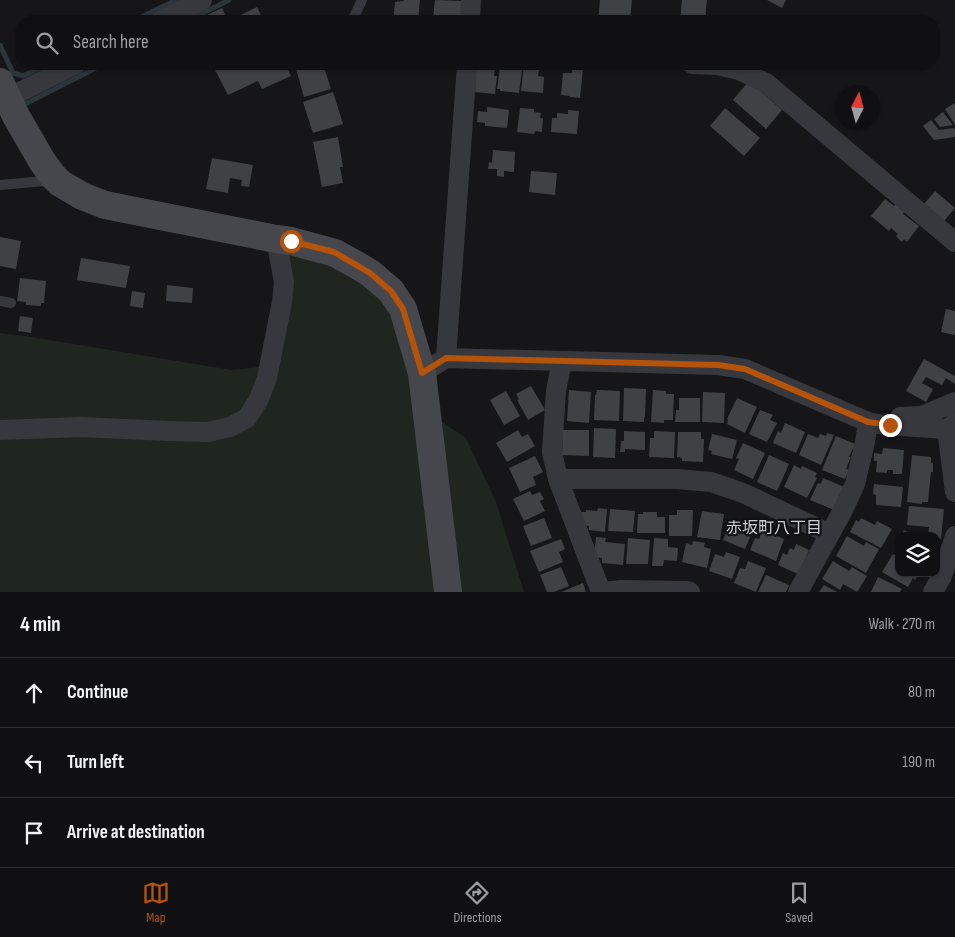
<!DOCTYPE html>
<html lang="en">
<head>
<meta charset="utf-8">
<style>
  :root { --surface:#101012; --page:#1e1e20; --text:#f1f3f6; --muted:#9c9d9f; --line:#303032; --accent:#b45309 }
  body { margin:0; font-family:"Sofia Sans Condensed","Noto Sans JP",sans-serif; background:var(--page); color:var(--text) }
  .controls { position:absolute; right:15px; bottom:15px; display:grid; overflow:hidden; border-radius:10px; box-shadow:0 1px 4px #0004 }
  .controls button { width:45px; height:45px; display:grid; place-items:center; padding:0; border:0; border-bottom:1px solid var(--line); background:var(--surface); color:var(--text); font:25px sans-serif }
  .compass { position:absolute; left:835px; top:85px; width:45px; height:45px; border-radius:50%; background:var(--surface); box-shadow:0 1px 4px #0004; rotate:6deg }
  .stop { position:absolute; width:15px; height:15px; margin:-11px; border:4px solid #b45309; border-radius:50%; background:#fff }
  .stop.end { background:#b45309; border-color:#fff; box-shadow:0 1px 5px #0008 }
  .list { margin:0; padding:0; list-style:none }
  h2 { display:flex; justify-content:space-between; align-items:center; height:65px; margin:0; padding:0 20px; font-size:21px }
  h2 small { font-size:16px; font-weight:400; color:var(--muted) }
  .list li { display:grid; grid-template-columns:32px 1fr auto; gap:15px; align-items:center; box-sizing:border-box; height:70px; padding:0 20px; border-top:1px solid var(--line) }
  .list b { display:block; font-size:19px; white-space:nowrap }
  .list em { font-size:16px; font-style:normal; color:var(--muted) }
  .icon { flex:none; width:28px; height:28px; fill:none; stroke:currentColor; stroke-width:2; stroke-linecap:round; stroke-linejoin:round }
  .map { position:relative; flex:none; width:955px; height:592px; overflow:hidden }
  .search { position:absolute; background:var(--surface); box-shadow:0 1px 4px #0004; left:15px; right:15px; top:15px; height:55px; display:flex; align-items:center; gap:12px; box-sizing:border-box; padding:0 18px; border-radius:20px; color:var(--muted); font-size:19px }
  .sheet { height:275px; background:var(--surface) }
  nav { display:flex; justify-content:space-around; align-items:center; box-sizing:border-box; height:70px; border-top:1px solid var(--line); background:var(--surface); font-size:14px; color:var(--muted) }
  nav a { display:grid; justify-items:center; gap:2px }
  nav .on { color:var(--accent) }
  .map>svg:first-child { display:block }
  .green { fill:#1e261f }
  .lines { fill:none; stroke-linecap:round; stroke-linejoin:round }
  .stream { stroke:#2c353c; stroke-width:5 }
  .building { fill:#404145 }
  .lane { stroke:#37383d; stroke-width:10 }
  .street { stroke:#37383d; stroke-width:20 }
  .secondary { stroke:#45474d; stroke-width:28 }
  .route { stroke:#b45309; stroke-width:6 }
  .labels { text-anchor:middle; dominant-baseline:central; stroke-width:4.5; stroke-linejoin:round; paint-order:stroke }
  .neighbourhood-label { font-size:16px; fill:#c9ccd4; stroke:#111113 }
</style>
</head>
<body>
<div class="map">
<svg width="955" height="592" viewBox="0 0 955 592">
  <rect width="100%" height="100%" fill="#161618"/>
  <path class="green" d="M292 246 326 255 396 309 417 405 466 438 496 502 524 592H0V333L25 336 232 370 278 365 287 256Z"/>
  <g class="lines">
    <path class="stream" d="M133 21 176 0
      M187 21 229 0
      M0 45 13 73 23 76 48 64
      M21 106 104 64"/>
  </g>
  <path class="building" d="M404 0H420L418 21H393L395 2 404 1Z
    M435 0 462 1 461 21 433 19Z
    M600 0H632L630 21H598Z
    M682 0H707L705 21H680Z
    M767 0H786L782 8Z
    M257 7 264 21H194L222 8 228 21Z
    M212 64H285L291 76 262 89 258 81 228 95Z
    M312 64H323L331 89 304 97 296 69Z
    M524 64 536 65 535 69 539 70 538 76 544 77 543 93 521 91Z
    M476 65 495 67 494 76H497L495 94 475 92Z
    M576 67 583 68 580 98 570 97V96L561 95 563 73H572V70H576Z
    M500 68 522 70 519 93 500 91V89H497Z
    M749 81 782 110 766 129 733 100Z
    M333 92 343 124 313 133 303 102Z
    M955 103V125L945 109Z
    M487 107 509 110 507 128 485 126V123L477 122 478 111 487 112Z
    M520 108 534 109V112L541 113 540 118H543L542 132 535 131 534 134 517 132Z
    M725 108 760 138 744 156 710 126Z
    M568 110 579 111 577 134 551 132 552 118H557V113L568 114Z
    M943 112 953 125 940 127 934 119Z
    M931 120 939 130 954 128 955 130V137L934 140 923 126Z
    M338 137 343 167H340L343 183 322 187 313 142Z
    M493 150 515 152 514 172 504 171V177L497 176V169H488L489 162 492 163Z
    M212 158 253 165 249 187 241 186 242 180 230 178 228 193 206 189Z
    M531 171 557 173 555 195 529 192Z
    M935 191 955 208 944 221 924 204Z
    M885 199 894 206 895 204 904 212 903 214 919 226 907 242 904 239 902 242 896 236 898 234 891 228 889 231 871 216Z
    M0 237 21 241 16 269 0 266Z
    M81 258 130 266 126 288 77 280Z
    M20 278 46 281 44 303H41V306L26 305V302L17 301Z
    M167 285 193 288 192 303 166 301Z
    M132 291 145 293 143 308 130 306Z
    M946 309 955 311V335L941 332Z
    M20 316 33 318 31 333 18 331Z
    M924 359 955 376V384L946 378 942 385 926 377 922 383 933 389 926 402 906 391Z
    M531 386 545 410 528 420 517 400 519 399 516 394Z
    M624 388 646 389 645 417H644V422L623 421Z
    M569 390 591 392 589 423 567 421Z
    M597 390 620 391 619 421 594 420 595 395H596Z
    M653 390 666 391V394H674L673 420H664V423L651 422Z
    M506 391 520 416 504 425 490 400Z
    M703 392 725 393 724 423 702 422Z
    M679 398H700V422H675L676 410H679Z
    M737 398 757 407 745 433 727 424 728 420 727 419Z
    M760 410 773 415 770 420 777 423 767 442 749 434Z
    M785 423 805 432 796 453 773 443 778 431 781 433Z
    M594 428 616 429 615 458 593 457Z
    M518 430 522 437 528 434 535 446 507 462 496 443Z
    M563 430H589V456L562 455Z
    M624 431 645 432V450L625 449V452H620L621 441H624Z
    M654 431 675 432 674 458 649 457 650 438H654Z
    M678 432H701V439H704L703 462 682 461V458L677 457Z
    M827 433 834 435 821 465 799 455 808 434 818 438 820 434 826 436Z
    M712 434 737 440 732 459 711 454 712 451 708 450Z
    M836 436 855 444 849 457H851L846 469 849 470 845 479 822 470Z
    M743 443 765 453 753 479 734 470 739 459 736 458Z
    M883 448 904 450 902 474H893V470H887V473L876 472 877 461H874V453L882 454Z
    M769 455 789 464 777 491 757 482Z
    M912 455 931 457V463H933V472H931L928 502H922V504L907 502Z
    M535 456 543 472 533 477 536 485 520 492 509 468Z
    M794 465 801 469 802 466 817 473 815 477 817 478 807 498 784 487Z
    M823 478 844 487 834 510 810 500 818 483 821 484Z
    M874 484 903 487 901 507 876 505V495L873 494Z
    M530 491 532 495 540 492 544 499 540 501 545 511 524 521 513 499Z
    M909 506 944 509 941 539 936 538V536H928L929 527 907 525Z
    M598 508 607 509 605 532 589 530V526L579 525 581 512H586V510L597 511Z
    M610 509 635 511 633 532 608 531Z
    M677 510H693L692 536H669V515H677Z
    M702 511 724 514 720 540 697 537Z
    M643 512H657V517H665V533H637L638 514H643Z
    M544 518 552 538 531 546 523 526Z
    M861 518 875 525 877 521 892 529 881 548 850 532 856 520 859 522Z
    M743 521 755 526 745 549 723 540 730 523 741 527Z
    M762 530 784 539 776 561 750 550 755 538 759 539Z
    M904 530 916 536H901Z
    M847 536 864 546 866 542 879 549 866 573 836 556Z
    M596 537 606 538 605 542 625 544 623 565 602 563V558L594 557Z
    M628 538 650 540 648 564H626Z
    M654 538 668 539V547L678 548 677 561 664 560 663 566H652Z
    M561 539 565 549 559 552 563 562 539 572 530 551Z
    M693 541 705 543 704 547 711 549 707 568 682 562 686 543 692 545Z
    M796 544 809 550 798 574 778 565 783 553 787 555 790 548 794 550Z
    M726 552 740 557 732 579 709 571 715 554 724 557Z
    M893 554 899 557V573H919L915 580 913 578 908 587 882 572Z
    M748 561 766 568 756 592 734 583 740 568 745 569Z
    M833 561 849 571 852 567 867 576 857 592 843 584 840 590 822 579Z
    M561 567 569 586 554 592H547L540 575Z
    M766 575 789 585 786 592H758Z
    M878 577 902 589 900 592H871Z
    M583 583 586 592H561Z
    M824 585 837 592H819Z"/>
  <g class="lines">
    <path class="lane" d="M352 21 362 0
      M0 185 44 181 51 175
      M0 301 11 303"/>
    <path class="street" d="M160 21 202 0
      M470 21 471 0
      M692 64 717 65 739 70 766 83 955 242
      M0 102 76 64
      M446 358 467 64
      M562 361 556 391 552 452 558 479 601 592
      M422 373 446 358 718 365 745 369 868 422 884 425 947 429 955 423
      M900 417 922 416 955 402
      M947 429 955 492
      M0 430 80 427 168 431 208 432 230 427 247 418 259 399 267 378 282 302 284 282 276 239
      M558 479H677L711 482 743 493 830 534
      M603 592 621 590 687 591 690 592
      M798 592 842 512 855 484 865 442 868 422
      M933 592 942 576 955 536"/>
    <path class="secondary" d="M0 82 16 116 42 161 52 175 60 183 82 196 105 205 276 239 291 241 335 253 355 264 370 273 391 291 403 309 422 373 448 592"/>
  </g>
  <g class="lines">
    <path class="route" d="M291 241 334 252 370 273 391 291 403 309 422 373 446 358 718 365 745 369 868 422 890 425"/>
  </g>
  <g class="labels">
    <g class="neighbourhood-label">
      <text x="774" y="528">赤坂町八丁目</text>
    </g>
  </g>
</svg>
<div class="controls">
<button><svg class="icon" aria-label="layers" viewBox="0 0 24 24"><path d="M12 4l9 5-9 5-9-5zM3 14l9 5 9-5"/></svg></button>
</div>
<svg class="compass" viewBox="-18 -18 36 36"><path d="M0-13l5 13h-10z" fill="#e53935"/><path d="M0 13l5-13h-10z" fill="#9c9d9f"/></svg>
<div class="stop" style="left:291px;top:241px"></div>
<div class="stop end" style="left:890px;top:425px"></div>
<div class="search"><svg class="icon" aria-label="search" viewBox="0 0 24 24"><circle cx="10" cy="10" r="6"/><path d="M15 15l6 6"/></svg>Search here</div>
</div>
<section class="sheet">
<h2>4 min<small>Walk · 270 m</small></h2>
<ul class="list">
<li><svg class="icon" aria-label="ahead" viewBox="0 0 24 24"><path d="M12 20V5M6 11l6-6 6 6"/></svg><div><b>Continue</b></div><em>80 m</em></li>
<li><svg class="icon" aria-label="left" viewBox="0 0 24 24"><path d="M17 20v-9H6M10 6l-5 5 5 5"/></svg><div><b>Turn left</b></div><em>190 m</em></li>
<li><svg class="icon" aria-label="arrive" viewBox="0 0 24 24"><path d="M6 21V4h12l-3 4 3 4H6"/></svg><div><b>Arrive at destination</b></div></li>
</ul>
</section>
<nav>
<a class="on"><svg class="icon" aria-label="map" viewBox="0 0 24 24"><path d="M3 6l6-2 6 2 6-2v14l-6 2-6-2-6 2zM9 4v14M15 6v14"/></svg>Map</a>
<a><svg class="icon" aria-label="directions" viewBox="0 0 24 24"><path d="M12 3l9 9-9 9-9-9zM9 14v-3h6M13 9l2 2-2 2"/></svg>Directions</a>
<a><svg class="icon" aria-label="saved" viewBox="0 0 24 24"><path d="M7 4h10v16l-5-4-5 4z"/></svg>Saved</a>
</nav>
</body>
</html>
